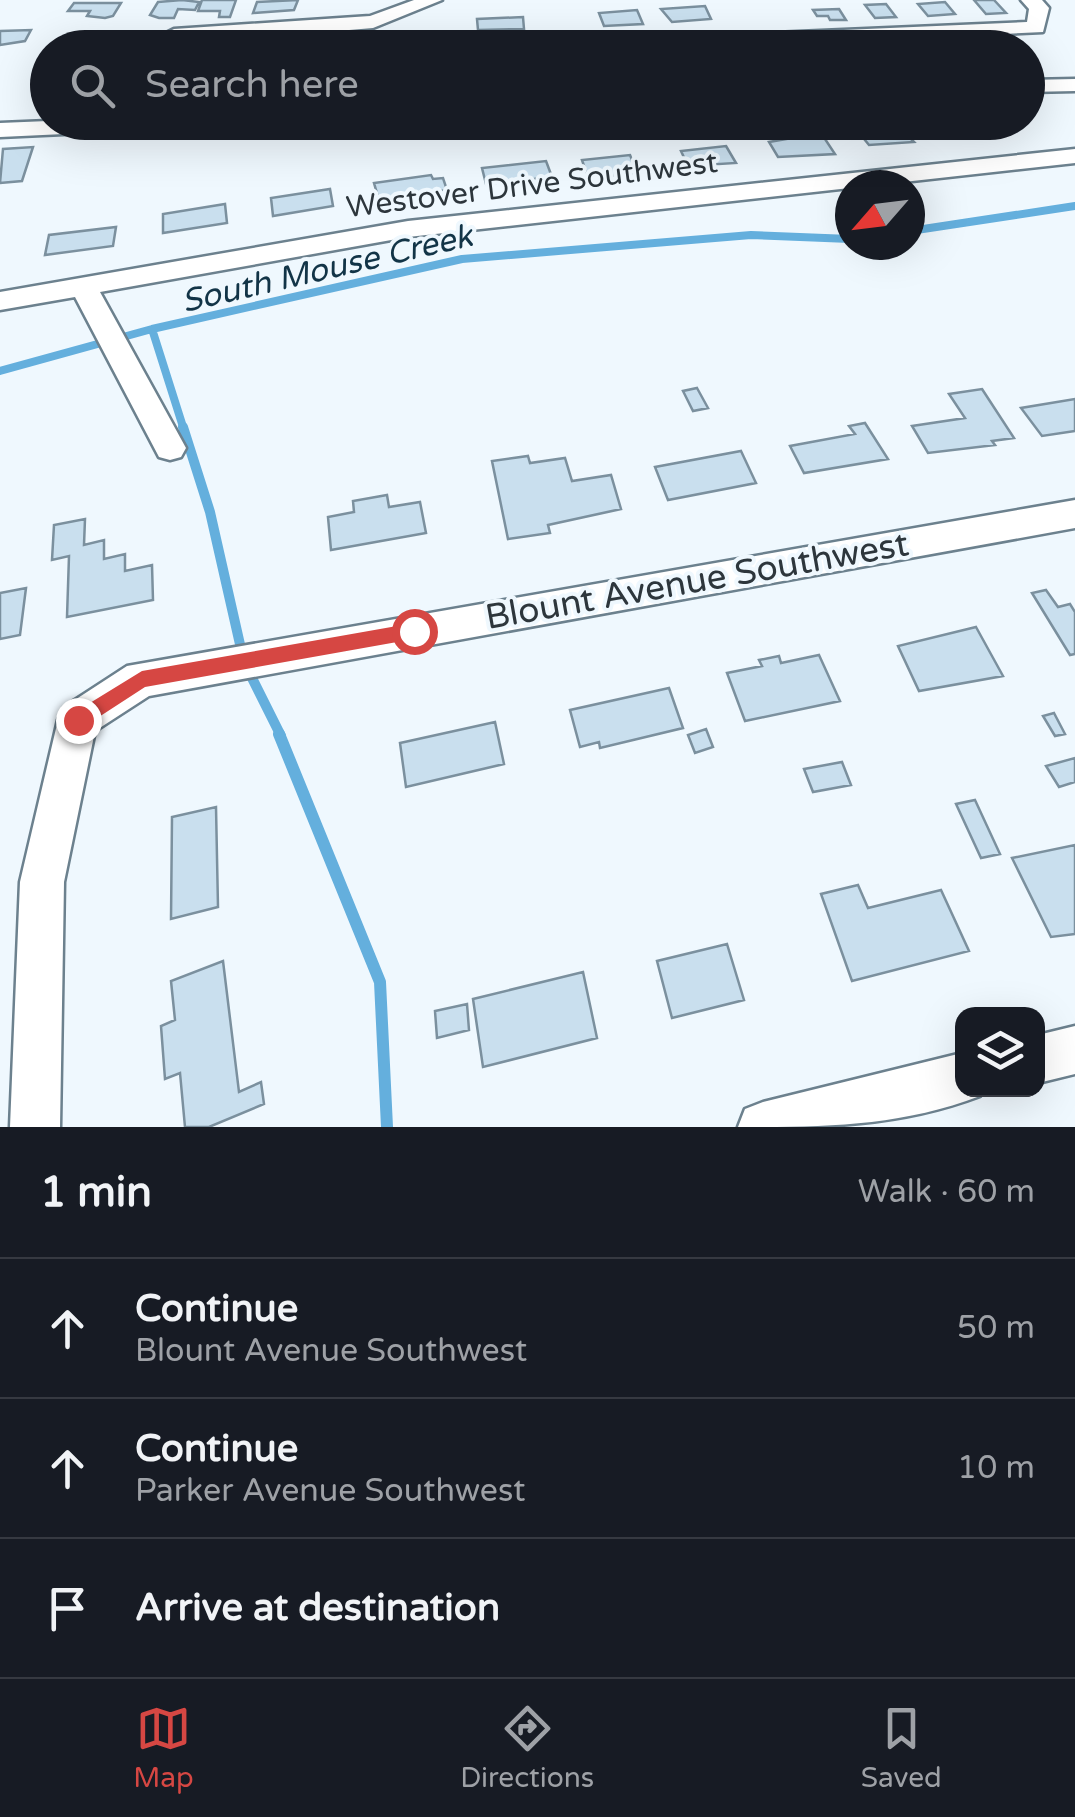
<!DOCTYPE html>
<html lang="en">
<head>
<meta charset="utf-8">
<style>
  :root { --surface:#171b24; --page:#20242c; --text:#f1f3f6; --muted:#9ea1a6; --line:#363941; --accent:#d64743 }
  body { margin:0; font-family:"Varela Round",sans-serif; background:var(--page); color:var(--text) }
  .controls { position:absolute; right:30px; bottom:30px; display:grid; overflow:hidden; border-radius:20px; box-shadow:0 10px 40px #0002 }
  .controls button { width:90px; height:90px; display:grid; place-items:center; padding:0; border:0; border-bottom:2px solid var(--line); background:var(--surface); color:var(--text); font:50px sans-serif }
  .compass { position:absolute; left:835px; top:170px; width:90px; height:90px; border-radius:50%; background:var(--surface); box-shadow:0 10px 40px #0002; rotate:242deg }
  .stop { position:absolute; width:30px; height:30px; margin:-22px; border:8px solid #d64743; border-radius:50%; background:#fff }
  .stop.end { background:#d64743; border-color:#fff; box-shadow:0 2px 10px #0008 }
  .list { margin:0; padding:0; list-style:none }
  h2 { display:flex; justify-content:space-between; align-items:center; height:130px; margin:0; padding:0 40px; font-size:42px }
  h2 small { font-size:32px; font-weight:400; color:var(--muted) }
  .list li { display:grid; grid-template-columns:65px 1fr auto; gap:30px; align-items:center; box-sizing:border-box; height:140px; padding:0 40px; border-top:2px solid var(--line) }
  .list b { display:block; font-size:38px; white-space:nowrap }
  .list p { margin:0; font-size:32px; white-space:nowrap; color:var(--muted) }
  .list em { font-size:32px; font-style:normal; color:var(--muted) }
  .icon { flex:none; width:55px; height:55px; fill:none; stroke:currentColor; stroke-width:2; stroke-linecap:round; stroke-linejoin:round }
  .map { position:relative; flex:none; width:1075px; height:1127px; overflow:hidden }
  .search { position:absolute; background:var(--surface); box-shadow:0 10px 40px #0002; left:30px; right:30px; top:30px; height:110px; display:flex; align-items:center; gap:25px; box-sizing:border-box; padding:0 35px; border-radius:55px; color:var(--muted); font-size:38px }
  .sheet { height:550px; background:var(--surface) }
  nav { display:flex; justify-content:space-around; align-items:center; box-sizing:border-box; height:140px; border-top:2px solid var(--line); background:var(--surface); font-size:28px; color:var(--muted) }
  nav a { display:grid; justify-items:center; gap:5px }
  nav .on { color:var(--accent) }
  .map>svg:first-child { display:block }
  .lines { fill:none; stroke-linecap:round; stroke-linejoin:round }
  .stream-far2 { stroke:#64afdd; stroke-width:8 }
  .stream-far1 { stroke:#64afdd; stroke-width:10 }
  .stream { stroke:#64afdd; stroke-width:12 }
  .building { fill:#c9dfee; stroke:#7b909e; stroke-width:2.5 }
  .street-casing { stroke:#6c818e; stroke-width:5 }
  .street { fill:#fff; fill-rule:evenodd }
  .route { fill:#d64743 }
  .labels { text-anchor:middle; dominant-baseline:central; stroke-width:8; stroke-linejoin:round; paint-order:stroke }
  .far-street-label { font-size:30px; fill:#2d363c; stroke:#eff8fe }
  .far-water-label { font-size:32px; font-style:italic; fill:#123447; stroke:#eff8fe }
  .street-label { font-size:35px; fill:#2d363c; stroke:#eff8fe }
</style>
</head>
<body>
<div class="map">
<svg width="1075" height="1127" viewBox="0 0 1075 1127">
  <rect width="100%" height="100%" fill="#eff8fe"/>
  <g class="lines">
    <path class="stream-far2" d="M910 231 1075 206
      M152 329 184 430
      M0 371 152 329 462 259 751 235 850 239"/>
    <path class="stream-far1" d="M183 427 210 512 244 662 281 736"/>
    <path class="stream" d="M279 734 380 982 387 1127"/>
  </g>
  <path class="building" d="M202 0H236L230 17H219L220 11H198Z
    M298 0 294 10 253 13 257 2Z
    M974 0H994L1006 13 986 14Z
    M158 2 182 0 199 2 195 10 178 9 174 18H159L150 15Z
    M945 2 955 14 928 16 918 4Z
    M74 3H121L113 16 105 18 87 16 90 11H68Z
    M886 4 896 17 875 18 865 5Z
    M705 6 711 19 672 22 661 9Z
    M839 9 846 20H830L828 16H817L813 10Z
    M637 10 643 24 604 26 599 13Z
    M523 17 524 29 478 30 477 19Z
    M31 30 25 41 0 45V31Z
    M879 122 884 128 909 125 920 138 911 139 914 142 869 145 852 124Z
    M821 133 835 154 778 157 769 142Z
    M726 146 736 163 688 166 681 151Z
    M33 147 22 181 0 183 3 149Z
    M630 155 637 172 627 176 587 175 582 160Z
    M546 161 552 177 486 184 482 168Z
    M431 175 433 179 443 178 447 190 379 200 374 183Z
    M330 189 333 206 273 216 271 198Z
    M225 204 227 223 163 233V214Z
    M116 227 113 246 45 255 49 235Z
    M697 388 708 408 693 411 683 391Z
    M982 389 1014 438 992 441 995 445 928 453 912 426 965 418 949 394Z
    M1075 399V431L1042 436 1021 408Z
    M865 423 888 459 804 473 790 446 855 434 849 426Z
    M741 451 756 483 668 500 655 467Z
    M528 456 530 463 565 458 572 481 611 475 621 509 548 525 550 533 508 539 492 461Z
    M387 495 389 507 420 502 426 533 331 550 328 517 354 512 353 501Z
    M85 519 84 545 104 540V559L125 554V571L152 565 153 600 67 617 69 556 52 560 54 525Z
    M26 588 20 635 0 639V593Z
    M1046 590 1058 607 1070 604 1075 612V654L1070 655 1032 593Z
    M976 627 1003 676 919 691 898 646Z
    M819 655 840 701 745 721 727 673 762 666 759 660 779 656 781 663Z
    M669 688 683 728 600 748 599 742 580 747 570 710Z
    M1054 713 1065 734 1055 736 1043 716Z
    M495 722 504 764 406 787 400 743Z
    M706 729 713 747 695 753 688 735Z
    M1075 758V782L1059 787 1046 766Z
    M842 762 851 785 813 792 804 769Z
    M975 800 1000 854 981 858 956 804Z
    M216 807 218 907 171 919 172 817Z
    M1075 845V934L1051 937 1012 858Z
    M858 885 868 908 941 890 969 951 852 981 821 894Z
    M727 944 744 1000 672 1018 657 961Z
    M223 961 239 1092 261 1082 264 1104 209 1127H185L180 1073 165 1079 161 1026 175 1020 171 981Z
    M583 972 597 1038 483 1067 473 999Z
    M467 1004 469 1030 437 1038 435 1011Z"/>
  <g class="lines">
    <defs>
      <path id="street" d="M414 0H442L373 28 136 48 174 29 370 16Z
        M1021 0H1042L1049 8 1043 32 724 48H561L571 42 1027 22 1029 9Z
        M1075 79V91L1028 92V80Z
        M48 121V122H182L171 129 0 137V123Z
        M1075 149V163L408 237 100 292 186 448 181 457 170 460 159 457 75 297 0 310V292L408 221Z
        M1075 500V528L149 696 95 731 64 882 60 1127H10L20 882 58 720 64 707 127 666Z
        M1075 1026V1074L1038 1083V1035Z
        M962 1053V1090H982L980 1096C898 1127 824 1127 738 1127L745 1109 763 1102Z"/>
    </defs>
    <use href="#street" class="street-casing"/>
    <use href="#street" class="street"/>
  </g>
  <path class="route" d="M414 623 422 631 414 639 145 687 85 726 78 729 69 720 72 714 142 671Z"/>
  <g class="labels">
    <g class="far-street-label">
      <text transform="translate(532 185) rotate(-7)">Westover Drive Southwest</text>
    </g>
    <g class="far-water-label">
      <text transform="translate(327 269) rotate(-13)">South Mouse Creek</text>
    </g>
    <g class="street-label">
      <text transform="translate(697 581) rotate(-10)">Blount Avenue Southwest</text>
    </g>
  </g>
</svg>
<div class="controls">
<button><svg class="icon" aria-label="layers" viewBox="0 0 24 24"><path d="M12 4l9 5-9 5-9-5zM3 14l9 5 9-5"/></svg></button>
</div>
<svg class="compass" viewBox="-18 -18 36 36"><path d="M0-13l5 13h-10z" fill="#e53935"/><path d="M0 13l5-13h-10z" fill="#9ea1a6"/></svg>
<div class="stop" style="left:414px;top:631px"></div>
<div class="stop end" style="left:78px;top:720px"></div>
<div class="search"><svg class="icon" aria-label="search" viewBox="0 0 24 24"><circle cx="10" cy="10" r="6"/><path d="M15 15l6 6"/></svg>Search here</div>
</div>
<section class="sheet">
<h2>1 min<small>Walk · 60 m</small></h2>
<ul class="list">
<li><svg class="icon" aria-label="ahead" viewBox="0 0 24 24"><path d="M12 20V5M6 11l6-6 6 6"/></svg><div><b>Continue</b><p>Blount Avenue Southwest</p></div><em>50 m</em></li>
<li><svg class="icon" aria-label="ahead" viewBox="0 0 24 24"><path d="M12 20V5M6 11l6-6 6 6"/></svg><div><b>Continue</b><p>Parker Avenue Southwest</p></div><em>10 m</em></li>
<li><svg class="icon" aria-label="arrive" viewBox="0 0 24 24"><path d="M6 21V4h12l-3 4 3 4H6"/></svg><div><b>Arrive at destination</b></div></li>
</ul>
</section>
<nav>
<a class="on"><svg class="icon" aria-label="map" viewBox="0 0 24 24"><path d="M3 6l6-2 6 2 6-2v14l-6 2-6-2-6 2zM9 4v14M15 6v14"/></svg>Map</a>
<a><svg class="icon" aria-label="directions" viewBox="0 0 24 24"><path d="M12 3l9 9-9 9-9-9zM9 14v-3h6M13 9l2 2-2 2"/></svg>Directions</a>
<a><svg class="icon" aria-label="saved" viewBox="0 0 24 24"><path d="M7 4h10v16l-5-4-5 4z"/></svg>Saved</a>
</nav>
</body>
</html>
